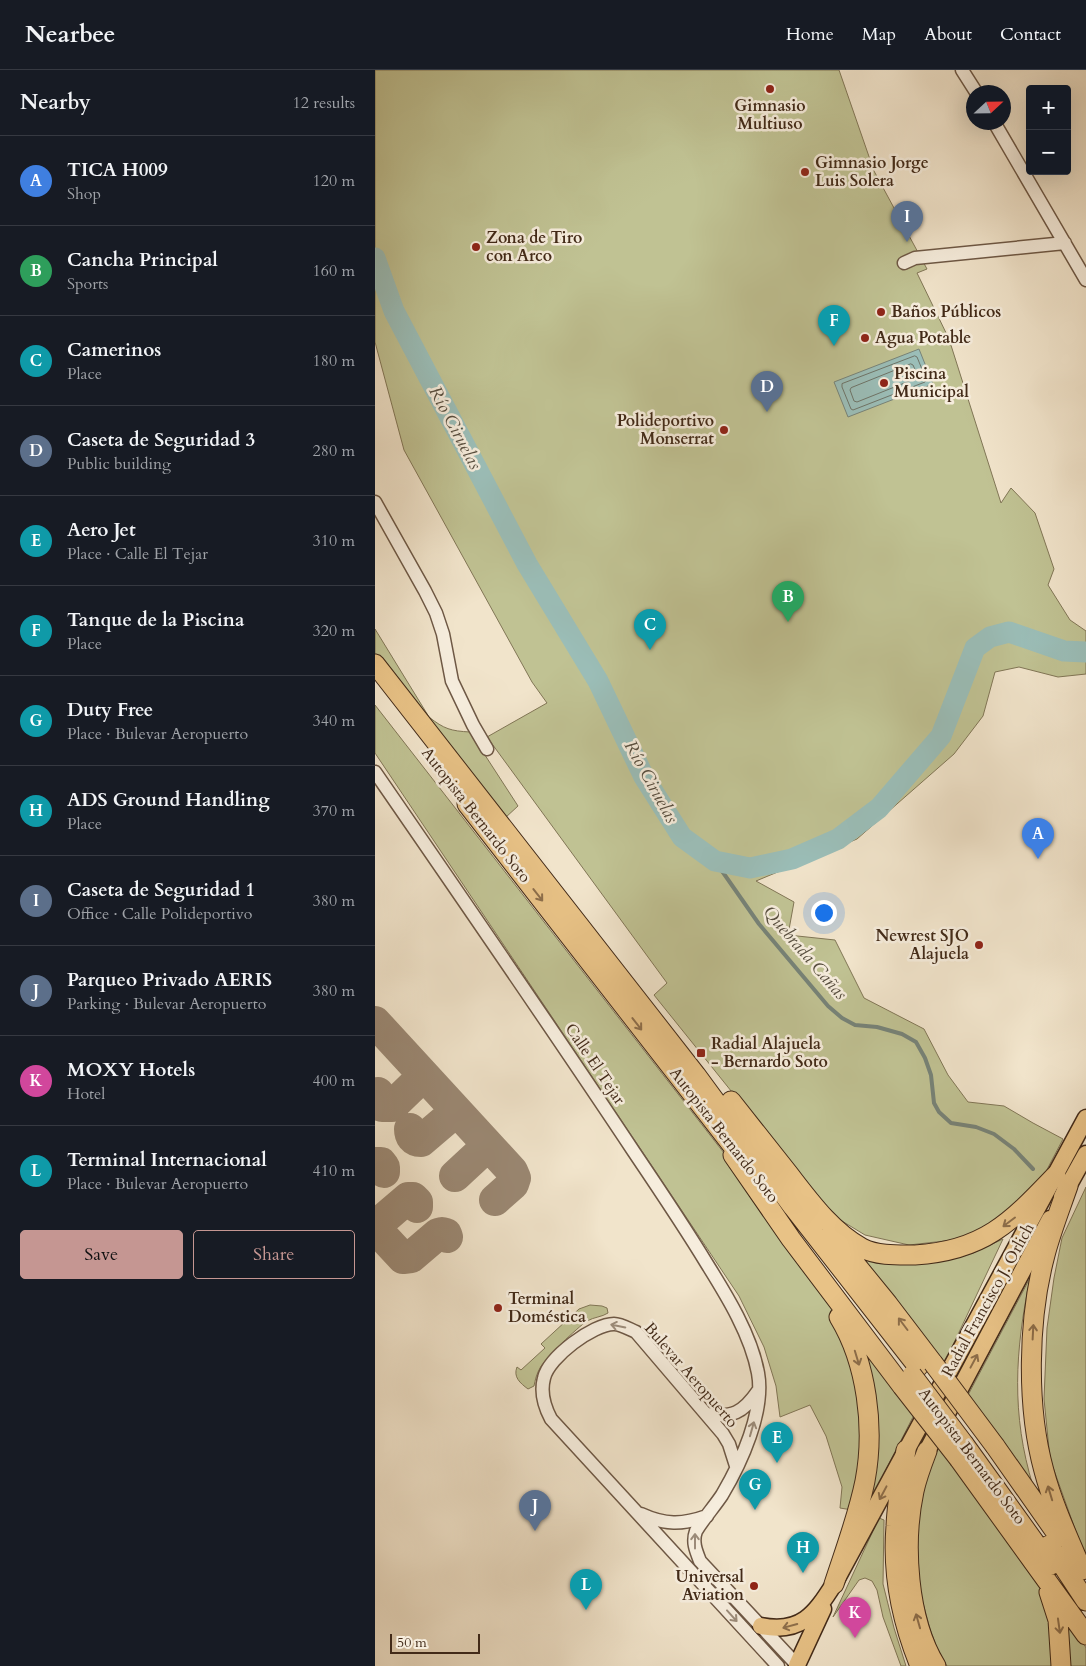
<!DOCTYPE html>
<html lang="en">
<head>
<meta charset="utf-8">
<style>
  :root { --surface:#171b24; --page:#242831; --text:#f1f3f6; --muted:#9ea1a6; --line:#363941; --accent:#c59692 }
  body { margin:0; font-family:Cardo,serif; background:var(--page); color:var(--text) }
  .controls { position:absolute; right:15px; top:15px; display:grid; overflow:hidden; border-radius:5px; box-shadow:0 5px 20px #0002 }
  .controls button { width:45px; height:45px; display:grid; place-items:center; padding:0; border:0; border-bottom:1px solid var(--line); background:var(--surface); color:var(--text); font:25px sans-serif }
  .compass { position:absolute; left:591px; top:15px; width:45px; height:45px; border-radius:50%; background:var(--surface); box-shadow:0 5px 20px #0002; rotate:68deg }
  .scale { position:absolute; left:15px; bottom:12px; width:90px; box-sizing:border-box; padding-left:5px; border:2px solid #422a18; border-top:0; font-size:14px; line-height:18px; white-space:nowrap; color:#422a18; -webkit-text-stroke:4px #f6eddd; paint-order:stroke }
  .you { position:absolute; left:448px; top:842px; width:18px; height:18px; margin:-12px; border:4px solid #fff; border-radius:50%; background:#1a73e8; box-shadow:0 0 0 8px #1a73e833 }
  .badge { display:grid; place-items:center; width:32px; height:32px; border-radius:50%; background:var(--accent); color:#fff; font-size:16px; font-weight:700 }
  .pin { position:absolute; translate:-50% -41px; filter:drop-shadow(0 1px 2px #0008) }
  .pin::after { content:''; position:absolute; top:26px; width:18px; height:15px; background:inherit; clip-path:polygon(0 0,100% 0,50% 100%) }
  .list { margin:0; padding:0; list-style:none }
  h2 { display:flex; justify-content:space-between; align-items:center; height:65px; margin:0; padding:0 20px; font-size:21px }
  h2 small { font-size:16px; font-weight:400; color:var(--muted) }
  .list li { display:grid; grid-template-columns:32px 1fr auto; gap:15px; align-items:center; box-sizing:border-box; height:90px; padding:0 20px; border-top:1px solid var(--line) }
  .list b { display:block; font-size:19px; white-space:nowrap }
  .list p { margin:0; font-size:16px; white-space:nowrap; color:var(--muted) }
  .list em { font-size:16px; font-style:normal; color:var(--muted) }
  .actions { display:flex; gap:10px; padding:15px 20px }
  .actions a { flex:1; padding:11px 0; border:1px solid var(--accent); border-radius:5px; text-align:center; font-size:18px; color:var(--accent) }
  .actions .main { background:var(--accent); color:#111 }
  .map { position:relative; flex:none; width:711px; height:1596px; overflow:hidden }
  header { display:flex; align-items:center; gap:30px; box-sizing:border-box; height:70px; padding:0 25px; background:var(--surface); border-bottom:1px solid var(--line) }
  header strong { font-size:24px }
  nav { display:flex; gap:28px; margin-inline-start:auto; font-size:18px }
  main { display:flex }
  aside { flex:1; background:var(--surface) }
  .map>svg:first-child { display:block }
  .green { fill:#c0c293; stroke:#817656 }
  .water { fill:#9bbeb8; stroke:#778378 }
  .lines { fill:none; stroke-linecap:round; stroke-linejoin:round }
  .shore { stroke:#6e7468; stroke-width:1 }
  .stream { stroke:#778378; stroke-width:4 }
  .river { stroke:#9bbeb8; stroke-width:21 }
  .taxiway { stroke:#9a8772; stroke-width:32 }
  .minor-casing { stroke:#6e5845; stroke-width:15 }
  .major-casing { stroke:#422a18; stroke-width:19 }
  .highway-casing { stroke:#422a18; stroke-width:21 }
  .minor { stroke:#f6eddd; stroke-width:12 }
  .major { stroke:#e8c286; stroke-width:16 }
  .highway { stroke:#e8c286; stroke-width:19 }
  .highway-bridge-casing { stroke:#422a18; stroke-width:21; stroke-linecap:butt }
  .highway-bridge { stroke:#e8c286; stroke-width:19 }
  .oneway { stroke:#8d6e4a }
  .oneway2 { stroke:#9c8c7a }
  .poi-dot { fill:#8f2418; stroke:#f6eddd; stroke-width:2 }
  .labels { text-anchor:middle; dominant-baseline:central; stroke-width:5; stroke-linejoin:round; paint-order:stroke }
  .poi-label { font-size:16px; font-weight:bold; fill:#422a18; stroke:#f6eddd; text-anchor:start }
  .street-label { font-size:16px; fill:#422a18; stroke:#f6eddd }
  .water-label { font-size:18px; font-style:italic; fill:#584f40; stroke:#f6eddd }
</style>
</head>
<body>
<header>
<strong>Nearbee</strong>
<nav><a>Home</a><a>Map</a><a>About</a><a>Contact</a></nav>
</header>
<main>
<aside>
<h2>Nearby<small>12 results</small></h2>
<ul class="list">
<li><span class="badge" style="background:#3f7fe0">A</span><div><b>TICA H009</b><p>Shop</p></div><em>120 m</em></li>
<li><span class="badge" style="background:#2e9e5b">B</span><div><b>Cancha Principal</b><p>Sports</p></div><em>160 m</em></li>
<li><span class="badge" style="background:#0f9aa8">C</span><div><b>Camerinos</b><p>Place</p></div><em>180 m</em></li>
<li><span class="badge" style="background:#5c6f8a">D</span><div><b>Caseta de Seguridad 3</b><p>Public building</p></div><em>280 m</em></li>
<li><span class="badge" style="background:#0f9aa8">E</span><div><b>Aero Jet</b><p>Place · Calle El Tejar</p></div><em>310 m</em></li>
<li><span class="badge" style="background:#0f9aa8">F</span><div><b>Tanque de la Piscina</b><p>Place</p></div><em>320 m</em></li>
<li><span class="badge" style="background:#0f9aa8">G</span><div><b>Duty Free</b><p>Place · Bulevar Aeropuerto</p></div><em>340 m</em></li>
<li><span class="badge" style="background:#0f9aa8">H</span><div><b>ADS Ground Handling</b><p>Place</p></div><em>370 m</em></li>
<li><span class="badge" style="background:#5c6f8a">I</span><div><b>Caseta de Seguridad 1</b><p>Office · Calle Polideportivo</p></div><em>380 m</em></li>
<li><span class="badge" style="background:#5c6f8a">J</span><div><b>Parqueo Privado AERIS</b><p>Parking · Bulevar Aeropuerto</p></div><em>380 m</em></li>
<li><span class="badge" style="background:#d1479c">K</span><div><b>MOXY Hotels</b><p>Hotel</p></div><em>400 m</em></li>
<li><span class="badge" style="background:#0f9aa8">L</span><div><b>Terminal Internacional</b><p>Place · Bulevar Aeropuerto</p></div><em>410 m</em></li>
</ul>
<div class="actions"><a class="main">Save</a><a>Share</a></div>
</aside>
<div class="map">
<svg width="711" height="1596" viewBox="0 0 711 1596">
  <rect width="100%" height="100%" fill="#f1e4cb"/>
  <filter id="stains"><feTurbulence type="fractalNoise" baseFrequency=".004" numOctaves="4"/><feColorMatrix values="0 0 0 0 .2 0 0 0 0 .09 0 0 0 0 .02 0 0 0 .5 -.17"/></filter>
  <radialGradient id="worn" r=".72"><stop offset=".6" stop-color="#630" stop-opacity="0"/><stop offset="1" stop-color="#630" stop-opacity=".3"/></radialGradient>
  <path class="green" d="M0 0H464L499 101 552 199 542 203 574 269 626 433 636 418 660 443 679 499 673 515 695 550 711 561V604L683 607 644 597 620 602 608 646 579 684 482 769 381 811 419 832 413 865 460 870 489 928 549 959 573 1005 593 1032 629 1036 658 1053 688 1069 666 1111 614 1158 578 1170 534 1175 490 1165 462 1148 426 1108 279 925 292 913 112 667 172 633 157 612 29 380 0 272Z
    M0 559 54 647C69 659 76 661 95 662L143 736 130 748 0 584Z
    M0 635 430 1187 457 1234 486 1318 484 1403 477 1440 465 1438 467 1417 451 1366 435 1335 405 1347 401 1316 389 1277 364 1226 0 683Z
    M711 1117V1484L705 1473 675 1389 669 1329 672 1258 679 1208 687 1168Z
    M628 1169 569 1294 486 1186 568 1190 598 1183Z
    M655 1208C640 1281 636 1344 658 1416L593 1325Z
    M215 1235 227 1236 232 1238 233 1243C227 1247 219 1247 212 1251 202 1258 170 1288 165 1298 162 1303 160 1310 159 1316L153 1319C145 1313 138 1307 142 1297L146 1300 170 1278 166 1274 204 1239Z
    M484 1271 540 1343 499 1423 483 1461 502 1397 501 1364Z
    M563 1372 667 1520 676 1556 677 1596H572L563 1581 555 1559 548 1533 541 1502 542 1438Z
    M504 1448 509 1450 508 1514 519 1558 531 1596H526L508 1547 502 1520 497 1511 490 1508 484 1510 458 1547Z
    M685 1535 709 1574 711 1578V1596H690Z"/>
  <path class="water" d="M544 279 558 314 473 347 459 312Z"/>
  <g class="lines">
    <path class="shore" d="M540 286 542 287 551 309 550 312 478 340 476 339 467 317V314Z
      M536 294 538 295 543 306 542 308 482 332 479 331 475 320 476 318Z"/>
    <path class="stream" d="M340 791 384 854 453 936 467 948 480 955 502 957 527 964 541 972 550 988 556 1005 559 1033 564 1042 576 1053 601 1057 619 1064 639 1079 658 1099"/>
    <path class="river" d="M0 188 19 241 152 494 223 611 269 707 307 767 340 791 375 798 417 789 463 769 504 738 566 666 600 578 615 567 634 562 689 581 711 582"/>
    <path class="taxiway" d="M0 952 137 1101 140 1108 138 1114 120 1130
      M3 1023V1028L7 1036H17L45 1009 43 999
      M35 1059C35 1066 38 1071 46 1071L73 1048 77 1040 76 1035
      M0 1093H6L9 1097V1102
      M80 1106 108 1080 110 1075 109 1071
      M0 1153H4L33 1128H38L42 1132V1137
      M0 1158 28 1188 36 1187 63 1164 67 1163 71 1164 72 1167"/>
    <defs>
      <path id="minor" d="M587 0 601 22
        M619 52 711 210
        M529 193 540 188 690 173
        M0 432 50 521 61 543 68 564 77 611 98 655 112 679
        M0 702C87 828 174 954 259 1082 284 1119 309 1156 332 1194 352 1226 376 1265 383 1303 390 1341 366 1393 347 1425 339 1437 329 1448 321 1461 317 1472 321 1481 325 1491L423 1596
        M331 1344C357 1348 368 1343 383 1321
        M361 1396 354 1374 348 1364 261 1262C254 1259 246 1254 239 1254 218 1254 174 1287 169 1308 165 1323 169 1336 176 1349L403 1596
        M266 1444C290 1455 307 1455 332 1446"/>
      <path id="major" d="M687 1127 711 1084
        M552 1381 675 1149
        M386 1556C426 1564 440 1544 459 1514L711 1048
        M422 1595 448 1539"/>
      <path id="highway" d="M0 594 321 1005 418 1137 543 1297
        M92 734 370 1092
        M356 1031C375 1055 394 1079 413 1103 434 1130 456 1161 487 1178 502 1186 524 1185 540 1185 609 1181 636 1152 681 1105
        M358 1085 416 1169 527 1316
        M693 1116C685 1139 676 1162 670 1185 653 1249 651 1336 669 1401 678 1435 693 1467 707 1500
        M456 1164 513 1234 558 1293
        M589 1374 676 1495
        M620 1376 684 1467
        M531 1380C527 1405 522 1431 521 1456 517 1504 527 1552 545 1596
        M552 1381C547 1394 542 1407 539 1421 528 1473 532 1549 561 1596
        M584 1389 711 1565
        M674 1475 711 1531
        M459 1514C470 1480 483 1446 490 1411 500 1358 492 1293 464 1247
        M674 1522 683 1550 686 1596"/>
    </defs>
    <use href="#minor" class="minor-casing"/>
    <use href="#major" class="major-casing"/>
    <use href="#highway" class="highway-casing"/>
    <use href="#minor" class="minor"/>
    <use href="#major" class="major"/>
    <use href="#highway" class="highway"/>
    <defs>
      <path id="highway-bridge" d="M558 1293 620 1376
        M537 1305 589 1374
        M527 1316 584 1389"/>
    </defs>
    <use href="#highway-bridge" class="highway-bridge-casing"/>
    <use href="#highway-bridge" class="highway-bridge"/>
  </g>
  <defs><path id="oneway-shaft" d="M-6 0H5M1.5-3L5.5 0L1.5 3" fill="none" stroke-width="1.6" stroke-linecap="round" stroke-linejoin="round" transform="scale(1.25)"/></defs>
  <g class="oneway">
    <use href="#oneway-shaft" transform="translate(163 825) rotate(52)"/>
    <use href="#oneway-shaft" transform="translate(262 954) rotate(52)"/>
    <use href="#oneway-shaft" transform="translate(634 1152) rotate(143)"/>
    <use href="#oneway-shaft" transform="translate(528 1254) rotate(-127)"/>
    <use href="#oneway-shaft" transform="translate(658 1262) rotate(-87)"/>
    <use href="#oneway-shaft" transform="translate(482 1288) rotate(73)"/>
    <use href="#oneway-shaft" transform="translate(599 1291) rotate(-62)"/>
    <use href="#oneway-shaft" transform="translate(508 1423) rotate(118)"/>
    <use href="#oneway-shaft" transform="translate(675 1423) rotate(-107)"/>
    <use href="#oneway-shaft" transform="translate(543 1551) rotate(-106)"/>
    <use href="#oneway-shaft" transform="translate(415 1556) rotate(165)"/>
    <use href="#oneway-shaft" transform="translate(684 1556) rotate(82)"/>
  </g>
  <g class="oneway2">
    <use href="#oneway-shaft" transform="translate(243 1256) rotate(-169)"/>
    <use href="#oneway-shaft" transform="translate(377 1359) rotate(-74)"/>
    <use href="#oneway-shaft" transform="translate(320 1471) rotate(-90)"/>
    <use href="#oneway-shaft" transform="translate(357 1546) rotate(48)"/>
  </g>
  <g class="poi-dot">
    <circle cx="395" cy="19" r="5"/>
    <circle cx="430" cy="102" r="5"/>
    <circle cx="101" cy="177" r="5"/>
    <circle cx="506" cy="242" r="5"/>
    <circle cx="490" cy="268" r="5"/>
    <circle cx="509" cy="313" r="5"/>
    <circle cx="349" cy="360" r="5"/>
    <circle cx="604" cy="875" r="5"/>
    <rect x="321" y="978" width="10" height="10" rx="2.5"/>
    <circle cx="123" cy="1238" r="5"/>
    <circle cx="379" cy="1516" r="5"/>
  </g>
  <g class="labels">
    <g class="poi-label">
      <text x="395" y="36" text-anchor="middle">Gimnasio<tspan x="395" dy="18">Multiuso</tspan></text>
      <text x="440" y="93">Gimnasio Jorge<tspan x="440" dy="18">Luis Solera</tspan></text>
      <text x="111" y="168">Zona de Tiro<tspan x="111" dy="18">con Arco</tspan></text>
      <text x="516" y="242">Baños Públicos</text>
      <text x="500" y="268">Agua Potable</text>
      <text x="519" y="304">Piscina<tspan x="519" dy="18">Municipal</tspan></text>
      <text x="339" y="351" text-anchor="end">Polideportivo<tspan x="339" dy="18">Monserrat</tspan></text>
      <text x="594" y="866" text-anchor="end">Newrest SJO<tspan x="594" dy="18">Alajuela</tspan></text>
      <text x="336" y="974">Radial Alajuela<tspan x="336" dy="18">- Bernardo Soto</tspan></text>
      <text x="133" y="1229">Terminal<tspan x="133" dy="18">Doméstica</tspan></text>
      <text x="369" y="1507" text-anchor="end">Universal<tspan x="369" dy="18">Aviation</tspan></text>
    </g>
    <g class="street-label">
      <text transform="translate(101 745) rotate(52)">Autopista Bernardo Soto</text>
      <text transform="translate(220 994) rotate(56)">Calle El Tejar</text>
      <text transform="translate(349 1065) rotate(52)">Autopista Bernardo Soto</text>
      <text transform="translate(613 1230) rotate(-61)">Radial Francisco J. Orlich</text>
      <text transform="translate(316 1305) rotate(49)">Bulevar Aeropuerto</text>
      <text transform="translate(597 1386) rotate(53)">Autopista Bernardo Soto</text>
    </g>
    <g class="water-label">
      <text transform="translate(80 358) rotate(62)">Río Ciruelas</text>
      <text transform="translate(276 712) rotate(61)">Río Ciruelas</text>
      <text transform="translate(430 883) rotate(49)">Quebrada Cañas</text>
    </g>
  </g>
  <rect width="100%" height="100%" filter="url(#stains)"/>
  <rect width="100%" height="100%" fill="url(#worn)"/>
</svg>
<div class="controls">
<button>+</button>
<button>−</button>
</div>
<svg class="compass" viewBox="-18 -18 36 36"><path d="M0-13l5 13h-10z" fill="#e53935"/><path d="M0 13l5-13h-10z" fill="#9ea1a6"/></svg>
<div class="scale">50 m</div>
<div class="you"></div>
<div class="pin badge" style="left:663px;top:789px;background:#3f7fe0">A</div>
<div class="pin badge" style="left:413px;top:552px;background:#2e9e5b">B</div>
<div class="pin badge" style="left:275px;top:580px;background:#0f9aa8">C</div>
<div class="pin badge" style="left:392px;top:342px;background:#5c6f8a">D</div>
<div class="pin badge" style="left:402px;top:1393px;background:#0f9aa8">E</div>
<div class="pin badge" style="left:459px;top:276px;background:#0f9aa8">F</div>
<div class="pin badge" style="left:380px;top:1440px;background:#0f9aa8">G</div>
<div class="pin badge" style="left:428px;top:1503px;background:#0f9aa8">H</div>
<div class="pin badge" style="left:532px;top:172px;background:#5c6f8a">I</div>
<div class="pin badge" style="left:160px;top:1461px;background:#5c6f8a">J</div>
<div class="pin badge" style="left:480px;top:1568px;background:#d1479c">K</div>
<div class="pin badge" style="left:211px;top:1540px;background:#0f9aa8">L</div>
</div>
</main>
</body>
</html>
